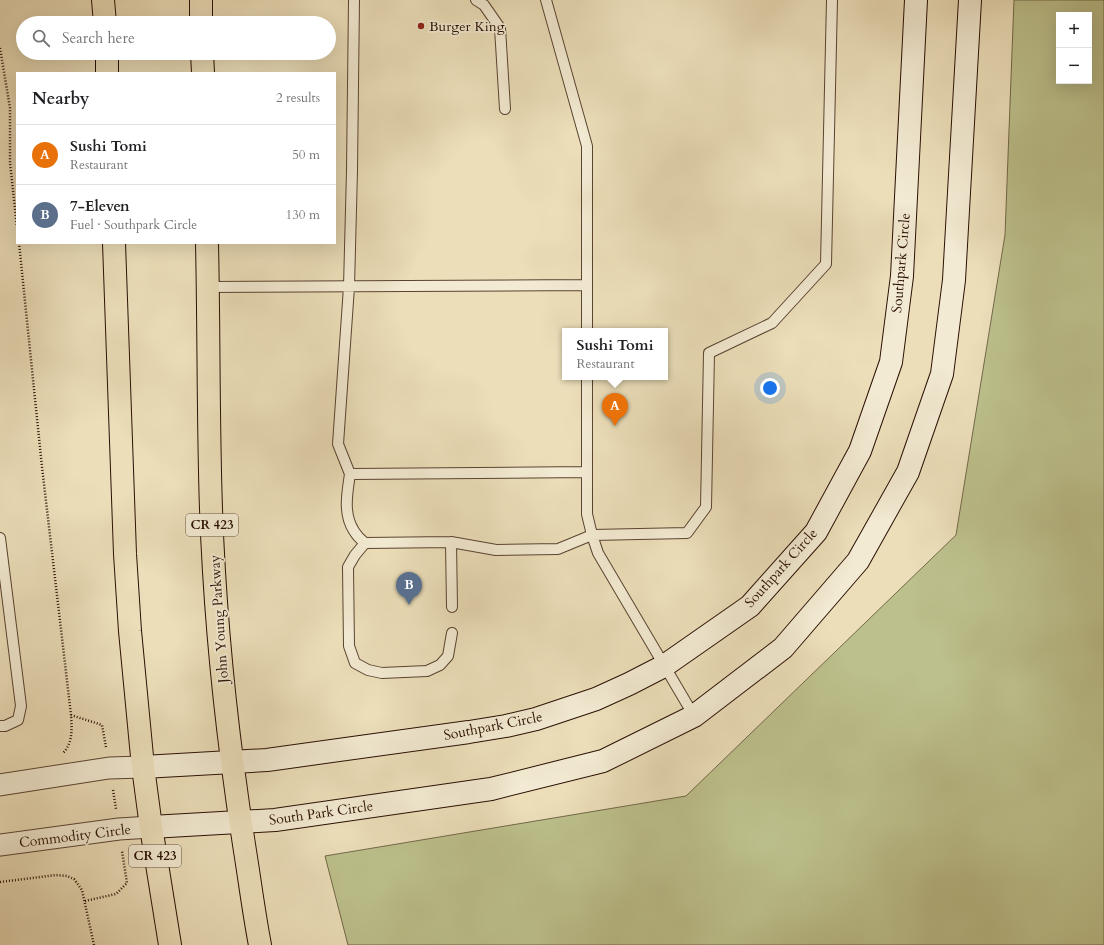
<!DOCTYPE html>
<html lang="en">
<head>
<meta charset="utf-8">
<style>
  :root { --surface:#fff; --page:#f2f2f2; --text:#202124; --muted:#757577; --line:#e0e0e0; --accent:#0b8043 }
  body { margin:0; font-family:Cardo,serif; background:var(--page); color:var(--text) }
  .controls { position:absolute; right:12px; top:12px; display:grid; overflow:hidden; border-radius:0px; box-shadow:0 4px 16px #0002 }
  .controls button { width:36px; height:36px; display:grid; place-items:center; padding:0; border:0; border-bottom:1px solid var(--line); background:var(--surface); color:var(--text); font:20px sans-serif }
  .you { position:absolute; left:770px; top:388px; width:14px; height:14px; margin:-10px; border:3px solid #fff; border-radius:50%; background:#1a73e8; box-shadow:0 0 0 6px #1a73e833 }
  .badge { display:grid; place-items:center; width:26px; height:26px; border-radius:50%; background:var(--accent); color:#fff; font-size:13px; font-weight:700 }
  .pin { position:absolute; translate:-50% -33px; filter:drop-shadow(0 1px 2px #0008) }
  .pin::after { content:''; position:absolute; top:21px; width:14px; height:12px; background:inherit; clip-path:polygon(0 0,100% 0,50% 100%) }
  .popup { position:absolute; left:562px; top:328px; width:106px; height:52px; box-sizing:border-box; display:grid; place-content:center; border-radius:0px; background:var(--surface); filter:drop-shadow(0 1px 3px #0005); font-size:13px; white-space:nowrap; color:var(--muted) }
  .popup b { font-size:15px; color:var(--text) }
  .popup::after { content:''; position:absolute; left:50%; top:100%; margin-left:-8px; border:8px solid transparent; border-top-color:var(--surface) }
  .list { margin:0; padding:0; list-style:none }
  h2 { display:flex; justify-content:space-between; align-items:center; height:52px; margin:0; padding:0 16px; font-size:17px }
  h2 small { font-size:13px; font-weight:400; color:var(--muted) }
  .list li { display:grid; grid-template-columns:26px 1fr auto; gap:12px; align-items:center; box-sizing:border-box; height:60px; padding:0 16px; border-top:1px solid var(--line) }
  .list b { display:block; font-size:15px; white-space:nowrap }
  .list p { margin:0; font-size:13px; white-space:nowrap; color:var(--muted) }
  .list em { font-size:13px; font-style:normal; color:var(--muted) }
  .icon { flex:none; width:22px; height:22px; fill:none; stroke:currentColor; stroke-width:2; stroke-linecap:round; stroke-linejoin:round }
  .map { position:relative; flex:none; width:1104px; height:945px; overflow:hidden }
  .search { position:absolute; background:var(--surface); box-shadow:0 4px 16px #0002; left:16px; top:16px; width:320px; height:44px; display:flex; align-items:center; gap:10px; box-sizing:border-box; padding:0 14px; border-radius:22px; color:var(--muted); font-size:15px }
  .panel { position:absolute; background:var(--surface); box-shadow:0 4px 16px #0002; left:16px; top:72px; width:320px; height:172px; border-radius:0px }
  .map>svg:first-child { display:block }
  .green { fill:#bcc08c; stroke:#736848; fill-rule:evenodd }
  .lines { fill:none; stroke-linecap:round; stroke-linejoin:round }
  .lane-casing { stroke:#5a4331; stroke-width:12 }
  .street-casing { stroke:#5a4331; stroke-width:23 }
  .secondary-casing { stroke:#2a0f04; stroke-width:24 }
  .highway-casing { stroke:#2a0f04; stroke-width:24 }
  .path { stroke:#2a0f04; stroke-width:2.5; stroke-dasharray:1 2; stroke-linecap:butt }
  .lane { stroke:#f2ead2; stroke-width:10 }
  .street { stroke:#f2ead2; stroke-width:21 }
  .secondary { stroke:#f2ead2; stroke-width:22 }
  .highway { stroke:#ebdeb9; stroke-width:22 }
  .poi-dot { fill:#8f2418; stroke:#f2ead2; stroke-width:1.5 }
  .labels { text-anchor:middle; dominant-baseline:central; stroke-width:3.5; stroke-linejoin:round; paint-order:stroke }
  .shield { fill:#f2ead2; stroke:#665142; stroke-width:1 }
  .shield-label { font-size:13px; font-weight:bold; fill:#2a0f04 }
  .poi-label { font-size:14px; fill:#2a0f04; stroke:#f2ead2; text-anchor:start }
  .street-label { font-size:14px; fill:#2a0f04; stroke:#f2ead2 }
</style>
</head>
<body>
<div class="map">
<svg width="1104" height="945" viewBox="0 0 1104 945">
  <rect width="100%" height="100%" fill="#ebdeb9"/>
  <filter id="stains"><feTurbulence type="fractalNoise" baseFrequency=".005" numOctaves="4"/><feColorMatrix values="0 0 0 0 .2 0 0 0 0 .09 0 0 0 0 .02 0 0 0 .5 -.17"/></filter>
  <radialGradient id="worn" r=".72"><stop offset=".6" stop-color="#630" stop-opacity="0"/><stop offset="1" stop-color="#630" stop-opacity=".3"/></radialGradient>
  <path class="green" d="M1014 0H1104V945H348L325 856 686 796 956 535 1005 235ZM1059 15H1089V81H1059Z"/>
  <g class="lines">
    <defs>
      <path id="lane" d="M354 0 352 170 349 287 338 444 350 474 587 472
        M476 0 484 5 500 28 505 109
        M546 0 587 146V331
        M208 287 587 285
        M587 377V514L592 535 598 553 694 716
        M350 474C347 494 343 514 354 531 357 536 361 540 365 543L451 542 496 550 558 549 592 535 687 533 706 507 709 353 772 323 826 264 832 0
        M0 538 21 706 18 720 5 726H0
        M451 542 452 607
        M365 543 355 555 348 567 349 646 355 663 368 670 382 673 427 671 440 665 448 656 452 633"/>
      <path id="street" d="M0 785 109 768 143 767
        M0 845 119 829 151 827"/>
      <path id="secondary" d="M143 767 267 760 469 732 506 726 536 719 596 699 629 684 664 666 750 606 816 532 860 451 891 362 902 276 916 0
        M151 827 275 820 491 789 603 761 694 716 783 648 858 561 908 472 942 374 954 280 970 0"/>
      <path id="highway" d="M103 0 105 23
        M201 0V23
        M107 53V73
        M202 53 203 73
        M114 243 125 554 130 631 143 767 151 827 170 945
        M207 243C209 332 208 420 211 509 215 623 227 737 245 851 250 882 254 914 260 945"/>
    </defs>
    <use href="#lane" class="lane-casing"/>
    <use href="#street" class="street-casing"/>
    <use href="#secondary" class="secondary-casing"/>
    <use href="#highway" class="highway-casing"/>
    <path class="path" d="M0 48 10 108V163L17 227
      M19 243 42 467 71 715C72 728 73 743 63 753
      M71 715 102 725 106 747
      M113 790 116 809
      M0 882 56 875 67 876 74 879 82 890 94 945
      M85 901 116 894 127 883 122 851"/>
    <use href="#lane" class="lane"/>
    <use href="#street" class="street"/>
    <use href="#secondary" class="secondary"/>
    <use href="#highway" class="highway"/>
  </g>
  <circle class="poi-dot" cx="421" cy="26" r="4"/>
  <g class="labels">
    <g class="shield">
      <rect x="186" y="514" width="52" height="22" rx="3"/>
      <rect x="129" y="845" width="52" height="22" rx="3"/>
    </g>
    <g class="shield-label">
      <text x="212" y="525">CR 423</text>
      <text x="155" y="856">CR 423</text>
    </g>
    <g class="poi-label">
      <text x="429" y="26">Burger King</text>
    </g>
    <g class="street-label">
      <text transform="translate(901 263) rotate(-85)">Southpark Circle</text>
      <text transform="translate(781 568) rotate(-48)">Southpark Circle</text>
      <text transform="translate(219 619) rotate(-94)">John Young Parkway</text>
      <text transform="translate(493 726) rotate(-11)">Southpark Circle</text>
      <text transform="translate(321 813) rotate(-8)">South Park Circle</text>
      <text transform="translate(75 836) rotate(-7)">Commodity Circle</text>
    </g>
  </g>
  <rect width="100%" height="100%" filter="url(#stains)"/>
  <rect width="100%" height="100%" fill="url(#worn)"/>
</svg>
<div class="controls">
<button>+</button>
<button>−</button>
</div>
<div class="you"></div>
<div class="pin badge" style="left:615px;top:426px;background:#e8710a">A</div>
<div class="popup"><b>Sushi Tomi</b>Restaurant</div>
<div class="pin badge" style="left:409px;top:605px;background:#5c6f8a">B</div>
<div class="search"><svg class="icon" aria-label="search" viewBox="0 0 24 24"><circle cx="10" cy="10" r="6"/><path d="M15 15l6 6"/></svg>Search here</div>
<section class="panel">
<h2>Nearby<small>2 results</small></h2>
<ul class="list">
<li><span class="badge" style="background:#e8710a">A</span><div><b>Sushi Tomi</b><p>Restaurant</p></div><em>50 m</em></li>
<li><span class="badge" style="background:#5c6f8a">B</span><div><b>7-Eleven</b><p>Fuel · Southpark Circle</p></div><em>130 m</em></li>
</ul>
</section>
</div>
</body>
</html>
